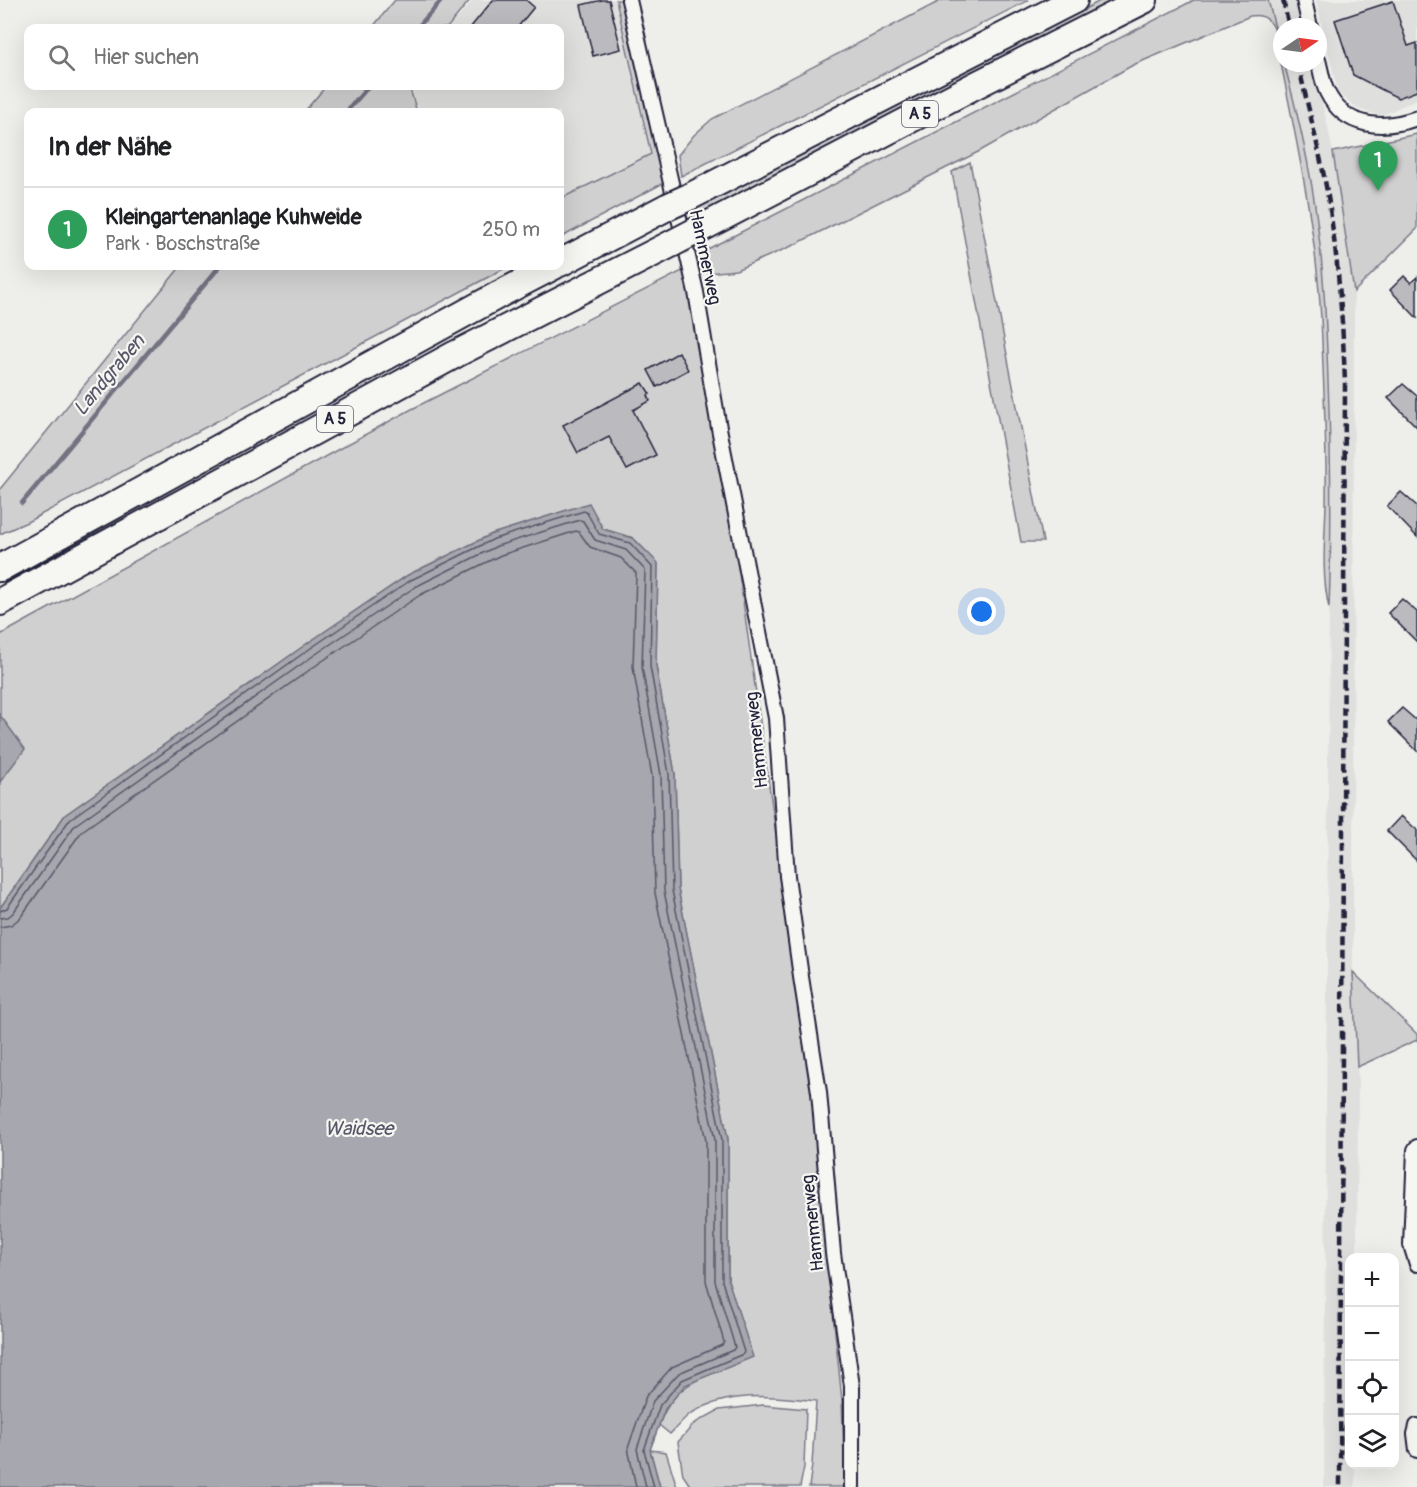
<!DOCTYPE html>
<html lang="de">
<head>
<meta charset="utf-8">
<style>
  :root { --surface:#fff; --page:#f2f2f2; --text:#202124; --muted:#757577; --line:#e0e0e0; --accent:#1a73e8 }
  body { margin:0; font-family:Pangolin,sans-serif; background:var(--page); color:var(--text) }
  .controls { position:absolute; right:18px; bottom:18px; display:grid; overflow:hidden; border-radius:12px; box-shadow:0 6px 24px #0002 }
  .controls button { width:54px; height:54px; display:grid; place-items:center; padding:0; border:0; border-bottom:2px solid var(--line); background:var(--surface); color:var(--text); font:30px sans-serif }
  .compass { position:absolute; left:1273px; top:18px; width:54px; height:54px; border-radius:50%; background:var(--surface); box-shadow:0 6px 24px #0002; rotate:77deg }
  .you { position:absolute; left:982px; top:612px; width:21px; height:21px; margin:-15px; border:4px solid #fff; border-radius:50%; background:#1a73e8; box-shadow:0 0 0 9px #1a73e833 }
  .badge { display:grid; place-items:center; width:39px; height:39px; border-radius:50%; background:var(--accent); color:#fff; font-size:20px; font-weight:700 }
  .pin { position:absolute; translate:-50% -50px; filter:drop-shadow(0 2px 3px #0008) }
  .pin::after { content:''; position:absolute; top:32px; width:21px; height:18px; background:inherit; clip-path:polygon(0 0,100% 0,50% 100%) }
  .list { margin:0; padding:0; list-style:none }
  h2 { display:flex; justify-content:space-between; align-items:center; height:78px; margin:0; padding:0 24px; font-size:26px }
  h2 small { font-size:20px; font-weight:400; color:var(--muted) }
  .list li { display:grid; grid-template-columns:39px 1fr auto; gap:18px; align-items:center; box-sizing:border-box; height:84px; padding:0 24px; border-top:2px solid var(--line) }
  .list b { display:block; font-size:22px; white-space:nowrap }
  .list p { margin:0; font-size:20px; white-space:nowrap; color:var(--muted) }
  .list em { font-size:20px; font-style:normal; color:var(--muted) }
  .icon { flex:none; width:33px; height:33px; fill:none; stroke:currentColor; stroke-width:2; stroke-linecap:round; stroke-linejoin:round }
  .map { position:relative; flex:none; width:1417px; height:1487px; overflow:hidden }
  .search { position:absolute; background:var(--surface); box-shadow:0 6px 24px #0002; left:24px; top:24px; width:540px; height:66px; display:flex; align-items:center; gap:15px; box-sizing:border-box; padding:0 21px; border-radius:12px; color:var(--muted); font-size:22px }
  .panel { position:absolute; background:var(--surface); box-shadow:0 6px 24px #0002; left:24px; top:108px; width:540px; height:162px; border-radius:12px }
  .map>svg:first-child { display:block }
  .built { fill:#dfdfde }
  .green { fill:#d0d0d1; stroke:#797986; stroke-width:1.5 }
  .water { fill:#a7a7af; stroke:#727281; stroke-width:1.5 }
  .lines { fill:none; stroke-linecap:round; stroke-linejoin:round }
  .shore { stroke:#575769; stroke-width:1.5 }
  .stream { stroke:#727281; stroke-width:4.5 }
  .building { fill:#bbbbbf; stroke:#22223b; stroke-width:1.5 }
  .minor-casing { stroke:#22223b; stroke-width:18 }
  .motorway-casing { stroke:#22223b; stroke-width:30 }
  .minor { stroke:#f6f6f2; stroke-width:14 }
  .motorway { stroke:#f6f6f2; stroke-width:26 }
  .rail { stroke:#22223b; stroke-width:4.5; stroke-dasharray:9 4.5; stroke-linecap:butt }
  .motorway-bridge-casing { stroke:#22223b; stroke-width:30; stroke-linecap:butt }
  .motorway-bridge { stroke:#f6f6f2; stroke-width:26 }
  .labels { text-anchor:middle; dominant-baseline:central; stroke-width:4.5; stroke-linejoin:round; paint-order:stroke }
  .shield { fill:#f6f6f2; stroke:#626272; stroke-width:1.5 }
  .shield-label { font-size:16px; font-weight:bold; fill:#22223b }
  .street-label { font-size:18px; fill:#22223b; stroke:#f6f6f2 }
  .water-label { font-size:20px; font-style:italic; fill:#575769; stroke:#f6f6f2 }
</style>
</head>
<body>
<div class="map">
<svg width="1417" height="1487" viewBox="0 0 1417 1487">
  <rect width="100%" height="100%" fill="#eeeeeb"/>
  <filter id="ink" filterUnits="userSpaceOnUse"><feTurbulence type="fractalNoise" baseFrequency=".0167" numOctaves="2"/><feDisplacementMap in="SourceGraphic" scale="12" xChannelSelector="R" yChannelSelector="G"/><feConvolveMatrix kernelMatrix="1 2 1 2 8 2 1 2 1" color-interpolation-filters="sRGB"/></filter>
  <g filter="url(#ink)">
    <path class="built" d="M473 0H615L651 154 560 199V112H417L409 86H560V28H449Z
      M1268 0H1298L1305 27H1282V55Z
      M1316 0H1417V99L1381 116 1358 109 1338 93Z
      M1284 63H1314L1333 152 1354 292 1353 972 1358 1080 1357 1257 1350 1258V1464L1355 1465V1487H1324L1329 608 1332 539 1330 416 1321 254 1312 187 1298 117Z"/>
    <path class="green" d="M395 0H470L447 28H372Z
      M616 0H628L669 180 560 238V199L651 154Z
      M942 0H1029L681 176 678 155 694 135 712 119Z
      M1102 0H1122L694 217 691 209Z
      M1194 0H1268L1282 55V63H1284C1295 104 1305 145 1312 187 1323 251 1326 316 1328 381 1331 457 1332 532 1329 608 1321 573 1325 540 1326 504 1327 450 1324 395 1322 341 1319 235 1294 131 1274 28 1268 17 1261 14 1250 16L1133 65 980 151 794 245 736 270 708 273 704 269 700 253Z
      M326 86H409L417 112H304Z
      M1417 134V229L1354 292 1333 152Z
      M970 162 1043 542H1021L952 172Z
      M181 266H509L27 522 0 534V489Z
      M684 270 699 318 716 442 736 552 811 1081 818 1167 842 1400 845 1487H809L812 1465 816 1401C773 1396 729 1390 690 1414 683 1419 677 1427 670 1434L659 1425C676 1376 712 1377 752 1356L728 1280V1139L678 889 675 774 656 666 658 564 633 538 603 529 589 504 492 534 408 575 305 645 65 815 0 908V635L410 410Z
      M1353 972 1417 1034V1040L1357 1067Z
      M763 1405 806 1409 804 1467 800 1487H691L683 1475 678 1442 695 1423 719 1410Z
      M650 1450 666 1452 677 1487H660Z"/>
    <path class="water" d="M589 503 603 529 633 538 658 563 656 666 675 774 678 889 728 1139V1280L753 1357 685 1385 665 1409 650 1450 660 1487H0V908L65 815 305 645 408 575 492 534Z
      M0 715 25 749 0 782Z"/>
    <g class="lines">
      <path class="shore" d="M0 911 7 908 70 819 308 650 411 580 494 539 584 511 587 513 599 534 630 543 652 567 650 666 669 774 672 890 722 1140V1281L744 1352 743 1354 682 1380 660 1405 644 1450 654 1487
        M0 918 8 917 13 913 75 825 313 656 415 587 497 546 580 520 583 521 595 540 626 550 645 570 642 667 661 775 664 891 715 1140V1281L735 1347 733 1350 679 1373 653 1401 637 1449 646 1487
        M0 927 11 925 20 918 82 831 318 664 420 595 501 555 576 531 579 532 590 547 621 558 636 573 633 667 652 776 655 893 706 1141V1281L724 1342 722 1345 672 1367 646 1396 628 1448 636 1487"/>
      <path class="stream" d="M417 28 442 0
        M346 112 369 86
        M22 503 220 266"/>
    </g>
    <path class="building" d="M493 0H526L534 7 517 28H470Z
      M602 0H609L621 49 593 56 581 5Z
      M1393 1 1408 46 1417 43V91L1398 98 1353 75 1335 20Z
      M1404 276 1411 283 1417 277V318L1390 290Z
      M679 352 688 370 657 387 648 370Z
      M643 383 650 394 648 395 650 401 633 410 656 455 627 470 609 437 578 453 563 425Z
      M1403 384 1417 396V427L1388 398Z
      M1401 492 1417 506V537L1387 506Z
      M1402 599 1417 612V642L1388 613Z
      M1402 708 1417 721V751L1388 722Z
      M1401 816 1417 830V861L1387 831Z"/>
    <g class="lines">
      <defs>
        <path id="minor" d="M629 0 696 292 719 428 776 718 787 876 801 977 819 1092 833 1253 852 1386V1487
          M1304 0 1310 27
          M1318 60C1321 70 1322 82 1327 92 1345 129 1383 130 1417 118
          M1417 1147 1415 1150 1411 1245 1417 1264
          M1417 1426 1415 1434 1417 1450"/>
        <path id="motorway" d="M689 197 1074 0
          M696 231 974 86 1144 0
          M560 263 667 207
          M0 568 500 294 554 266
          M0 602 456 354 673 243"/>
      </defs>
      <use href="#minor" class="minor-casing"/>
      <use href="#motorway" class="motorway-casing"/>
      <use href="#minor" class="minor"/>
      <use href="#motorway" class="motorway"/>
      <path class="rail" d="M1283 0 1289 27
        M1298 63C1308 108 1320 152 1328 197 1338 259 1343 322 1345 384L1340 1487"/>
      <defs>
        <path id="motorway-bridge" d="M667 207 689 197
          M673 243 696 231"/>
      </defs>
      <use href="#motorway-bridge" class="motorway-bridge-casing"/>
      <use href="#motorway-bridge" class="motorway-bridge"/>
    </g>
  </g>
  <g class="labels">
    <g class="shield">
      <rect x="902" y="101" width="36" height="26" rx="4.5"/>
      <rect x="317" y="406" width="36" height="26" rx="4.5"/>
    </g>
    <g class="shield-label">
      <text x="920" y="114">A 5</text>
      <text x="335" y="419">A 5</text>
    </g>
    <g class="street-label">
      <text transform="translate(705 257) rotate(78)">Hammerweg</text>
      <text transform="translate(757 740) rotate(-96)">Hammerweg</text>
      <text transform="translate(813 1223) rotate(-96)">Hammerweg</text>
    </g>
    <g class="water-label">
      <text transform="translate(109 375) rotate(-50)">Landgraben</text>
      <text x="359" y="1128">Waidsee</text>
    </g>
  </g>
</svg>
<div class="controls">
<button>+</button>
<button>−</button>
<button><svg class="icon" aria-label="locate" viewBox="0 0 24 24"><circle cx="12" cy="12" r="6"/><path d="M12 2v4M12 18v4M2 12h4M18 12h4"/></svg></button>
<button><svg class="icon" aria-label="layers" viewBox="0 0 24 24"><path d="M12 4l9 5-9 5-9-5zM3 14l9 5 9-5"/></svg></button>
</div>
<svg class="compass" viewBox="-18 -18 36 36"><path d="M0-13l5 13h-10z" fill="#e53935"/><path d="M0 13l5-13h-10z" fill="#757577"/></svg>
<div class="you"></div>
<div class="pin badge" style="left:1378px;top:191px;background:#2e9e5b">1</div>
<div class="search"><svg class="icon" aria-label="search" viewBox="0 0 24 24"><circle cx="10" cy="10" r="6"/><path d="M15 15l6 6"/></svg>Hier suchen</div>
<section class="panel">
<h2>In der Nähe<small></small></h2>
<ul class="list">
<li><span class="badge" style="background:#2e9e5b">1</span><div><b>Kleingartenanlage Kuhweide</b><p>Park · Boschstraße</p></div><em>250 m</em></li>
</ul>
</section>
</div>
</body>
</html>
